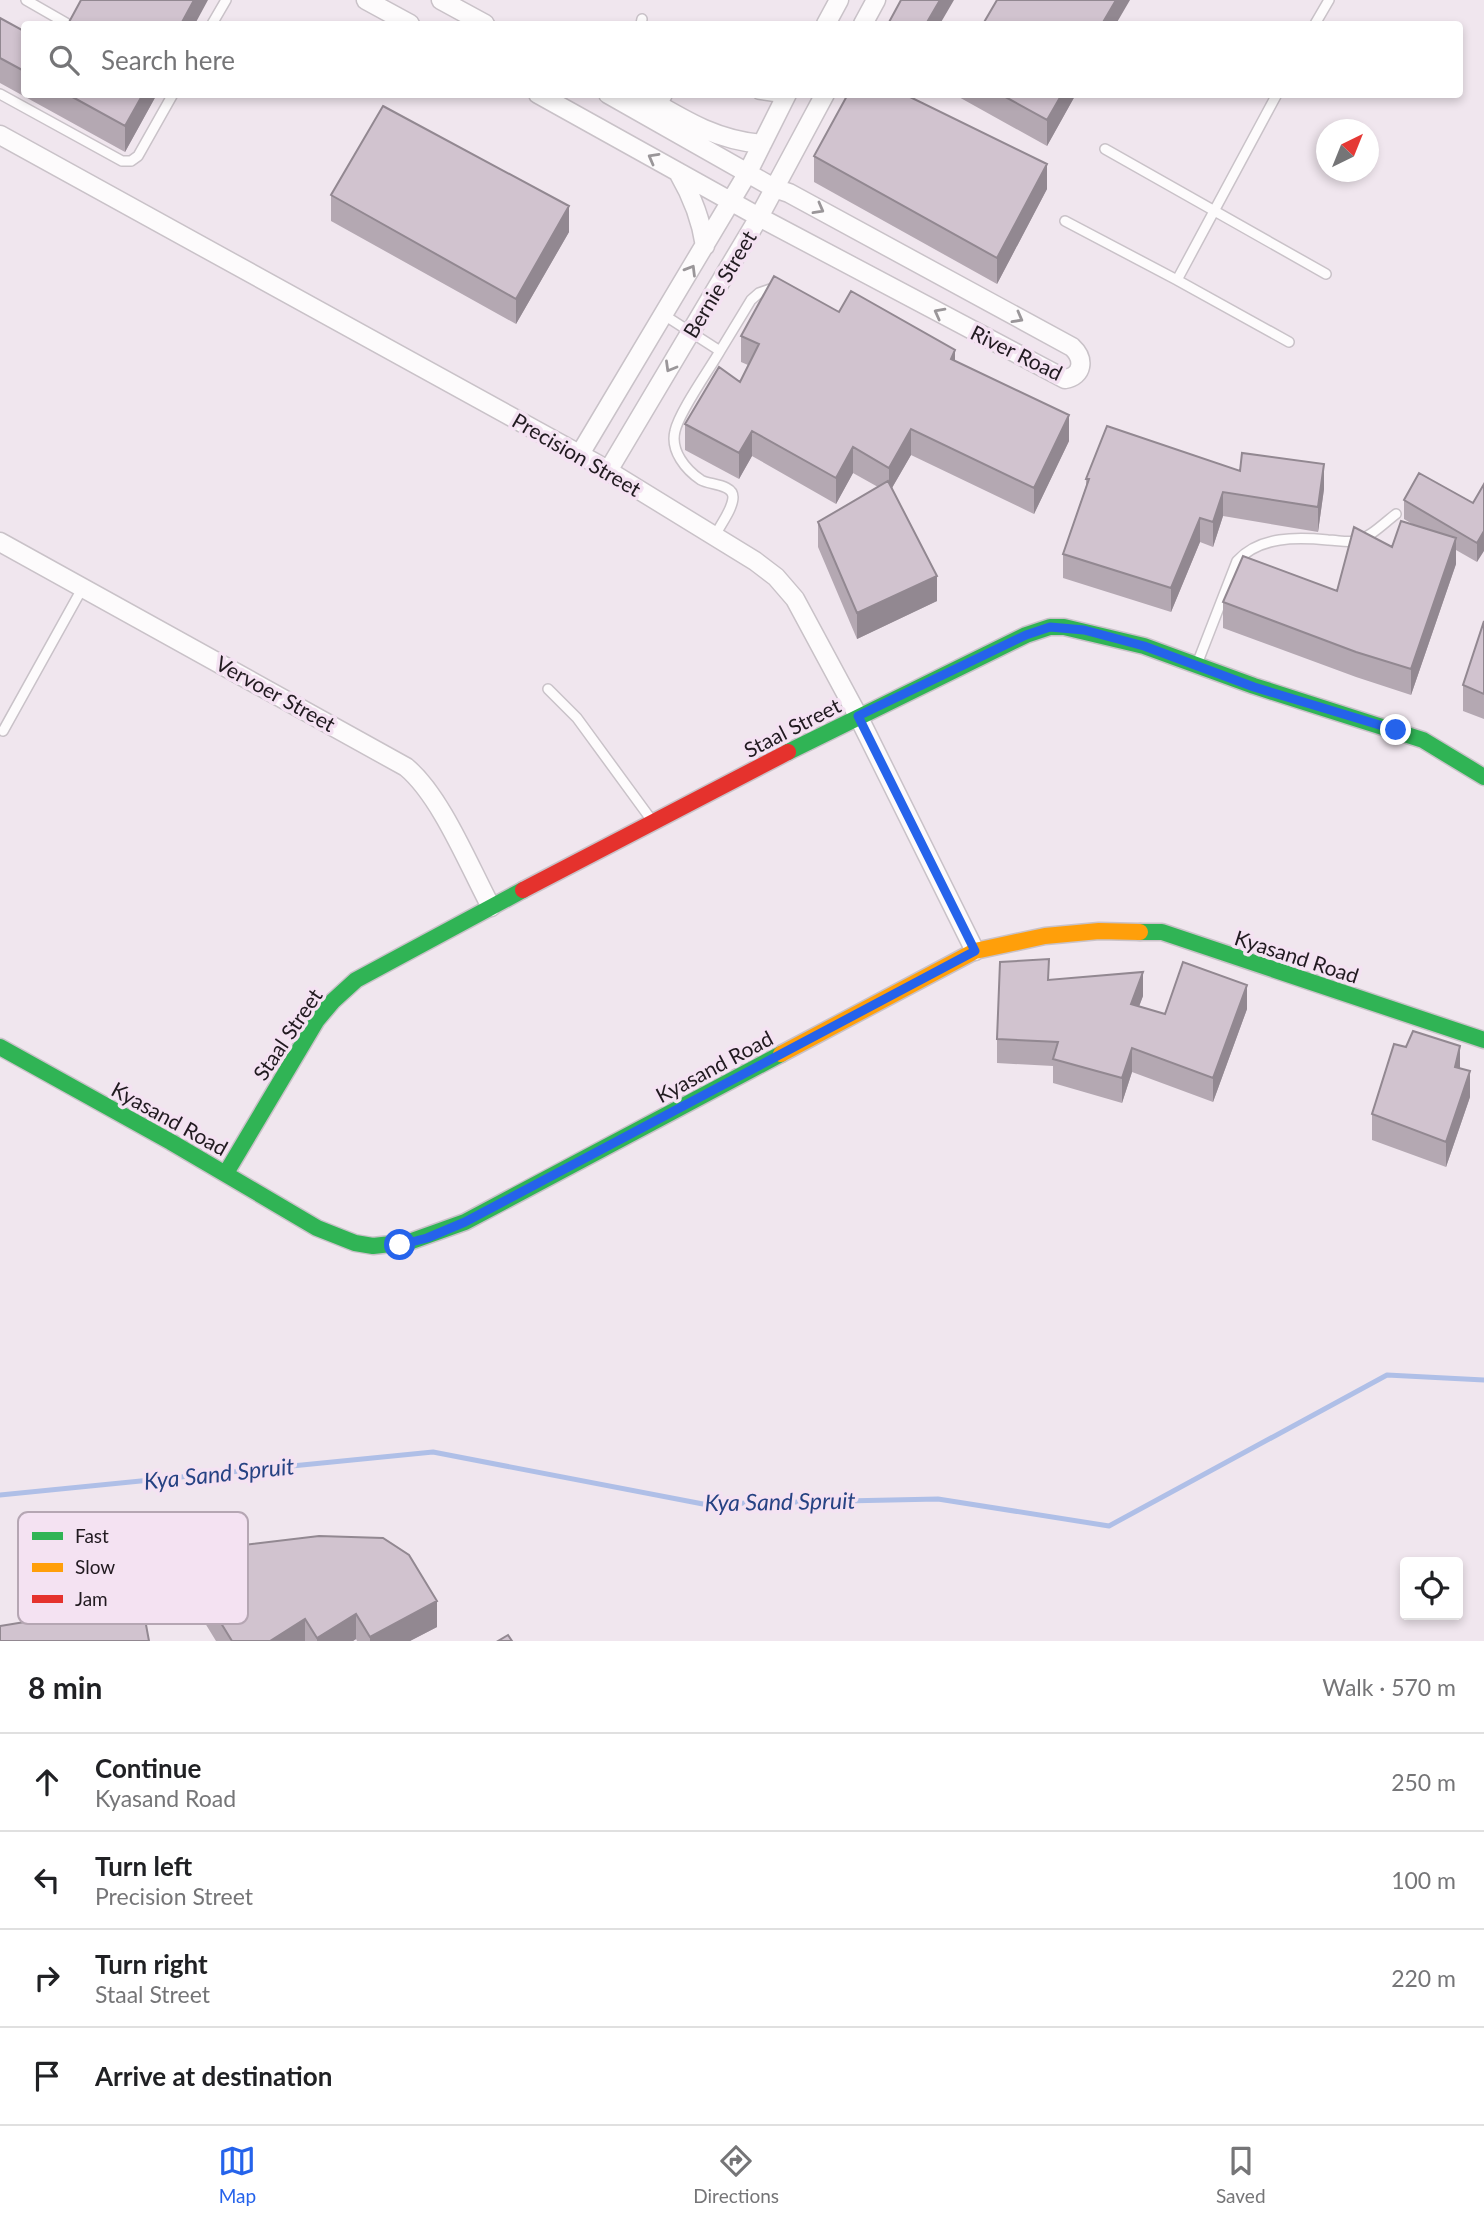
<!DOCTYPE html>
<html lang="en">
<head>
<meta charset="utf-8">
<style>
  :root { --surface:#fff; --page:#f6f6f6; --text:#202124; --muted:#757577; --line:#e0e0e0; --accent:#2563eb }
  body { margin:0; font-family:Lato,sans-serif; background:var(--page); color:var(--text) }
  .controls { position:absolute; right:21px; bottom:21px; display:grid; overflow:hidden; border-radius:7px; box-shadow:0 4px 10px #0003 }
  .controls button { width:63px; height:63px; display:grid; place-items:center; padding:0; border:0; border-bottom:2px solid var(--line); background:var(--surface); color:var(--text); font:35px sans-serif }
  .compass { position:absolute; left:1316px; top:119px; width:63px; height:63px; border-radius:50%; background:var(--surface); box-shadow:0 4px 10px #0003; rotate:43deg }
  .stop { position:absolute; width:21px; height:21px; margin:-16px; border:5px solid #2563eb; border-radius:50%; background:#fff }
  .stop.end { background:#2563eb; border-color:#fff; box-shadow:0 2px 7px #0008 }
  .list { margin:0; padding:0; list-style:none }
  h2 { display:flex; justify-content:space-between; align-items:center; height:91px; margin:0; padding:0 28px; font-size:30px }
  h2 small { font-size:23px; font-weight:400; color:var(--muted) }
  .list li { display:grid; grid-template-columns:46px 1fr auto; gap:21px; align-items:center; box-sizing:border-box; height:98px; padding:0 28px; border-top:2px solid var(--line) }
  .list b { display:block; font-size:26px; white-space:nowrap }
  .list p { margin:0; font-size:23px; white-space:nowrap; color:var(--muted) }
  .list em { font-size:23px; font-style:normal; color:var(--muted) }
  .icon { flex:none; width:38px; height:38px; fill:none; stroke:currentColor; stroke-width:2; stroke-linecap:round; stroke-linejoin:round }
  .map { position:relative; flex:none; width:1484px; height:1641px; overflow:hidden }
  .search { position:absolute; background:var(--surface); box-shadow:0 4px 10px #0003; left:21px; right:21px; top:21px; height:77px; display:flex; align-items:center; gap:18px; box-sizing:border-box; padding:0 24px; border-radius:7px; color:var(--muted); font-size:26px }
  .sheet { height:483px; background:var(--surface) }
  nav { display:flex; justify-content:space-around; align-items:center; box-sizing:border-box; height:98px; border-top:2px solid var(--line); background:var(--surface); font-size:19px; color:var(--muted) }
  nav a { display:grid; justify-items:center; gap:4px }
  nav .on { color:var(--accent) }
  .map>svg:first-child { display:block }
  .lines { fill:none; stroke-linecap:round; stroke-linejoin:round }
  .stream { stroke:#afbfe7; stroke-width:5 }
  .lane-casing { stroke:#c9c2c8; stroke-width:12 }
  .street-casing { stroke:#c9c2c8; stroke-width:21 }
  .fast-casing { stroke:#c9c2c8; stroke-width:19 }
  .slow-casing { stroke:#c9c2c8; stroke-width:19 }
  .jam-casing { stroke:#c9c2c8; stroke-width:19 }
  .lane { stroke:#fdfbfc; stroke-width:9 }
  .street { stroke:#fdfbfc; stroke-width:18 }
  .fast { stroke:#30b455; stroke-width:16 }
  .slow { stroke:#ff9f0a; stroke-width:16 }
  .jam { stroke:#e5322d; stroke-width:16 }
  .wall { fill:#b4a8b2 }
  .shaded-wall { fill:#928891 }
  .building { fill:#d1c3cf; stroke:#928891; stroke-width:2 }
  .oneway { stroke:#9a9699 }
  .route { stroke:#2563eb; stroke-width:9 }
  .labels { text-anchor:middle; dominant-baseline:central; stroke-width:7; stroke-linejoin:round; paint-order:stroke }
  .street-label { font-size:21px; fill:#211a20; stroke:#f4e2f2 }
  .water-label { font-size:23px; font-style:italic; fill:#264283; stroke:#f4e2f2 }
  .key { fill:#f4e2f2; stroke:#b5a6b3; stroke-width:2 }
  .key-label { font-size:19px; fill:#211a20 }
</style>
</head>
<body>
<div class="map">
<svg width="1484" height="1641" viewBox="0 0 1484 1641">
  <rect width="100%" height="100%" fill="#f0e6ee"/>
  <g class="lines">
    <path class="stream" d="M0 1495 433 1452 703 1504 938 1499 1109 1526 1387 1375 1484 1380"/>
    <defs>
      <path id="lane" d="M26 0 66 23
        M212 24 226 0
        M641 24 642 19
        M1315 24 1329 0
        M0 94 122 161H131L138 156 173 94
        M758 94 785 98
        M1277 94 1177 280 1289 342
        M661 107 668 94
        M1105 149 1326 274
        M1065 221 1177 280
        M664 315 720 351 751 300 759 293 776 287
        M715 536C720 525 733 509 733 497 733 484 709 485 701 480 686 470 670 451 675 431 679 412 709 370 720 351
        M1197 664 1237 561C1260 536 1297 537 1328 540 1337 540 1347 543 1355 541 1370 538 1384 523 1396 514
        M548 689 577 718 653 822
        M3 731 83 587"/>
      <path id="street" d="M366 0 410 24
        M441 0 485 24
        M826 24 839 0
        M863 24 876 0
        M538 94 759 217 1065 379C1083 376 1085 359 1072 347L789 193 774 188 608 94
        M640 94C681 118 714 140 762 144
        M0 135 597 464 755 561 776 577 795 599 858 716 975 951
        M679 174C693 198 701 219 705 246
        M580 454 747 174 787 94
        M608 471 759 217 825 94
        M0 542 406 767C441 796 469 866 491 907"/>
      <path id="fast" d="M788 752 1026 635 1050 627H1064L1144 646 1254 686 1423 740 1484 777
        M1140 932H1162L1484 1040
        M0 1047 171 1142 317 1228 355 1243 373 1246 409 1242 465 1222 781 1054
        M226 1173 317 1020 333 1001 356 980 523 890"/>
      <path id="slow" d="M781 1054 975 951 1045 936 1099 931 1140 932"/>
      <path id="jam" d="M523 890 788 752"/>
    </defs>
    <use href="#lane" class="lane-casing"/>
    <use href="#street" class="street-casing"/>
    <use href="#fast" class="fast-casing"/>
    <use href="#slow" class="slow-casing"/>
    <use href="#jam" class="jam-casing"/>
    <use href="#lane" class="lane"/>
    <use href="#street" class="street"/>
    <use href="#fast" class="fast"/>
    <use href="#slow" class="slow"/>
    <use href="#jam" class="jam"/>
  </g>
  <path class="wall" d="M0 18 24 31V94H157L125 152 0 83Z
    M957 94H1076L1047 146 957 96Z
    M814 156 1047 189 997 284 814 182Z
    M331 195 569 232 516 324 331 221Z
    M839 312 955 361 1069 441 1034 514 911 455 892 488 937 601 857 639 818 547V522L878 487 853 473 836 504 752 456 739 479 685 450V424L740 382 748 365 741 362V336Z
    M1240 471 1324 489 1318 532 1223 516 1213 547 1200 542 1171 612 1063 578V554L1086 486V479Z
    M1484 484 1477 562 1456 550V564L1411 695 1356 677 1223 628V602L1337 591 1392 547 1414 525 1404 519V500L1473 503Z
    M1484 621V719L1463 711V685Z
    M1049 980 1143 996 1139 1006 1165 1014 1247 1009 1213 1102 1132 1072 1122 1103 1053 1083V1066L997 1063V1039Z
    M1406 1047 1460 1069 1470 1097 1446 1167 1372 1140V1114Z
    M178 1553 437 1627 410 1641H357L356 1639 353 1641H216L178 1579Z"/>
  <path class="shaded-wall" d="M194 0H208L195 24H181Z
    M940 0H954L940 24H926Z
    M1116 0H1130L1116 24H1102Z
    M143 94H157L125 152V126Z
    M1062 94H1076L1047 146V120Z
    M1047 164V189L997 284V258Z
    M569 206V232L516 324V299Z
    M955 350V376L951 359Z
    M1069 415V441L1034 514V488Z
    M911 429V455L889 493V468Z
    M752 431V456L739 479V453Z
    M853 447V473L836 504V478Z
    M1324 464V489L1318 532V507Z
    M1223 492V516L1213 547V522Z
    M1200 518V542L1171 612V588Z
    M1484 531V551L1477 562V543Z
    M1456 538V564L1411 695V669Z
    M937 576V601L857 639V613Z
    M1143 972V996L1131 1028V1004Z
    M1247 985V1009L1213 1102V1078Z
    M1460 1046V1072L1455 1067Z
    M1132 1048V1072L1122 1103V1078Z
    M1470 1071V1097L1446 1167V1142Z
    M437 1601V1627L410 1641H370V1637Z
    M356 1614V1639L353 1641H317V1638Z
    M305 1619V1641H270Z"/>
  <path class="building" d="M81 0H194L181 24H68Z
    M901 0H940L926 24H888Z
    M997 0H1116L1102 24H983Z
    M0 18 24 31V71L0 58Z
    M67 94H143L125 126Z
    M848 94H904L1047 164 997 258 814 156Z
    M1000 94H1062L1047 120Z
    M383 106 569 206 516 299 331 195Z
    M774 276 839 312 851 291 955 350 951 359 1069 415 1034 488 911 429 889 468 853 447 836 478 752 431 739 453 685 424 719 367 740 382 759 344 741 336Z
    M1107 426 1240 471 1242 453 1324 464 1318 507 1223 492 1213 522 1200 518 1171 588 1063 554 1089 479H1086Z
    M1419 473 1473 503 1484 484V531L1477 543 1404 500Z
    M888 481 937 576 857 613 818 522Z
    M1401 521 1456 538 1411 669 1356 652 1223 602 1243 556 1337 591 1354 527 1392 547Z
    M1484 621V694L1463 685Z
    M1049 959 1048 980 1143 972 1131 1004 1165 1014 1183 962 1247 985 1213 1078 1132 1048 1122 1078 1053 1059 1058 1042 997 1039 1000 962Z
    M1413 1031 1460 1046 1455 1067 1470 1071 1446 1142 1372 1114 1394 1044 1406 1047Z
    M319 1536 383 1538 409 1555 437 1601 370 1637 356 1614 317 1638 305 1619 270 1641H232L178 1553Z
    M142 1603 149 1641H0V1626Z
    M508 1635 512 1641H498Z"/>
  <defs><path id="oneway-chevron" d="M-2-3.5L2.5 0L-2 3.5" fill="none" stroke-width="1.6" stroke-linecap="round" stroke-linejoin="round" transform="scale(1.75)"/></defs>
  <g class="oneway">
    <use href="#oneway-chevron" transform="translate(653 158) rotate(-151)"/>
    <use href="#oneway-chevron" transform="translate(819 209) rotate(29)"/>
    <use href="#oneway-chevron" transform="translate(691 270) rotate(-59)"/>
    <use href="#oneway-chevron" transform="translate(939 313) rotate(-152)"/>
    <use href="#oneway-chevron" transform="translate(1018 318) rotate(29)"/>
    <use href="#oneway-chevron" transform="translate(670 367) rotate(120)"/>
  </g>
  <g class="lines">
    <path class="route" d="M400 1245 427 1238 465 1222 975 951 858 716 1026 635 1050 627 1084 630 1144 646 1254 687 1396 730"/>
  </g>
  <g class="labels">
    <g class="street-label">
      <text transform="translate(719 284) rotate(-59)">Bernie Street</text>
      <text transform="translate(1017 352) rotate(26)">River Road</text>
      <text transform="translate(577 454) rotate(30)">Precision Street</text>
      <text transform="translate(276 693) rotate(29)">Vervoer Street</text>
      <text transform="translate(792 727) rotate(-27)">Staal Street</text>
      <text transform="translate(1297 956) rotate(18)">Kyasand Road</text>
      <text transform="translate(287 1034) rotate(-56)">Staal Street</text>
      <text transform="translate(714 1066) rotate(-28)">Kyasand Road</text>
      <text transform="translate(170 1118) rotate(29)">Kyasand Road</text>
    </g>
    <g class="water-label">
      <text transform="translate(219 1473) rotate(-6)">Kya Sand Spruit</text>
      <text transform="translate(780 1501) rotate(-1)">Kya Sand Spruit</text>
    </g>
  </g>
  <rect x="18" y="1512" width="230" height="112" rx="10" class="key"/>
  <rect x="32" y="1532" width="31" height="8" fill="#30b455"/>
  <rect x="32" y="1563" width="31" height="9" fill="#ff9f0a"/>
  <rect x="32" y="1595" width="31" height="8" fill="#e5322d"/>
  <g class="key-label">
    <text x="75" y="1543">Fast</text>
    <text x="75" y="1574">Slow</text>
    <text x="75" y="1606">Jam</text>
  </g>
</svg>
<div class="controls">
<button><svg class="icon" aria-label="locate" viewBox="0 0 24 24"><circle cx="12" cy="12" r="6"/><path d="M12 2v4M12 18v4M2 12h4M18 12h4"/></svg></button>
</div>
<svg class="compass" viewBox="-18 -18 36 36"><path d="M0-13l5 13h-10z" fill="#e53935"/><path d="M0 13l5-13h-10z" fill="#757577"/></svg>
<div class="stop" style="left:400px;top:1245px"></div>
<div class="stop end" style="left:1396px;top:730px"></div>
<div class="search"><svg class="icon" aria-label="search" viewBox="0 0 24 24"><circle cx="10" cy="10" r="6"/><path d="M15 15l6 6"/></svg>Search here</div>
</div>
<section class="sheet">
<h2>8 min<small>Walk · 570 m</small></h2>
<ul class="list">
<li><svg class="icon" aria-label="ahead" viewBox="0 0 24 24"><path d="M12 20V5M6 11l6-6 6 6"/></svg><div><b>Continue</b><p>Kyasand Road</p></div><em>250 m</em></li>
<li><svg class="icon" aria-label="left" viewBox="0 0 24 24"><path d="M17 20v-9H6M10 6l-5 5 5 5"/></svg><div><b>Turn left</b><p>Precision Street</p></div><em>100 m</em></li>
<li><svg class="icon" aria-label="right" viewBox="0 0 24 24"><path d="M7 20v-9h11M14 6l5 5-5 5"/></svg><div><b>Turn right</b><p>Staal Street</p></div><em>220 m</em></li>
<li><svg class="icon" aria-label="arrive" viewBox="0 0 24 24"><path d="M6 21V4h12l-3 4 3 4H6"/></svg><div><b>Arrive at destination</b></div></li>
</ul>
</section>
<nav>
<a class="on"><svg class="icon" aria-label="map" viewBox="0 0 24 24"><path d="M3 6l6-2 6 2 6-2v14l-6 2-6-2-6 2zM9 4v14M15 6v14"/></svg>Map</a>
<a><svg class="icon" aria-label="directions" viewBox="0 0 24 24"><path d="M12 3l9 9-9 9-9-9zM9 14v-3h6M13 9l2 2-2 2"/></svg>Directions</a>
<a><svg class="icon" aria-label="saved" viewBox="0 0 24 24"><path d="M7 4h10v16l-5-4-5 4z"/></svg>Saved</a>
</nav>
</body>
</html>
